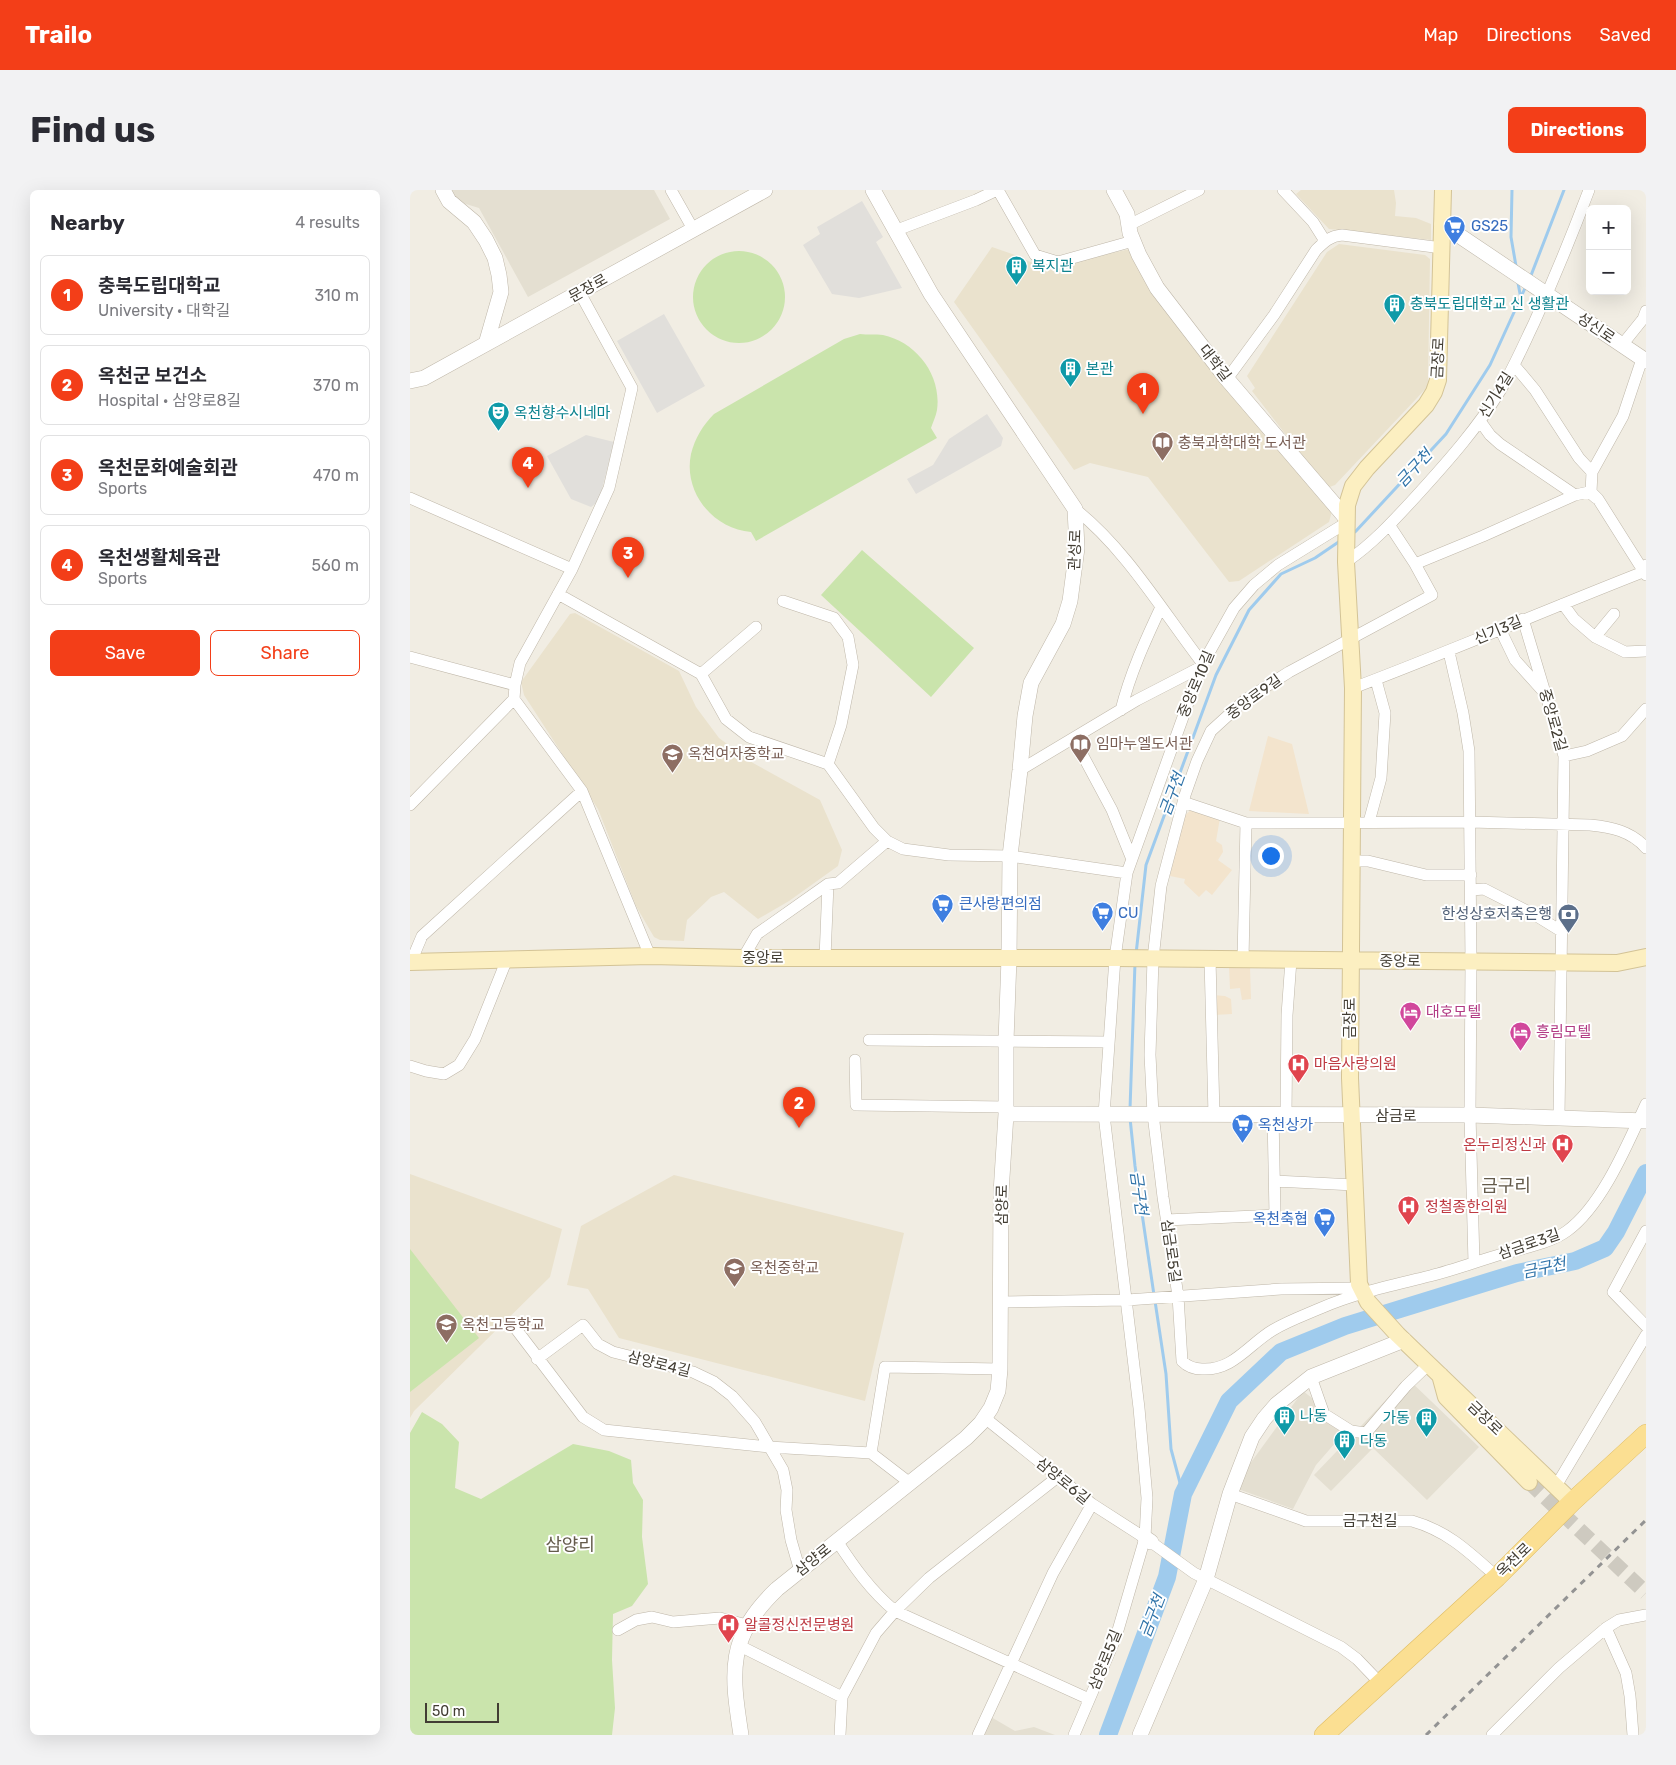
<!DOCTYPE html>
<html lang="en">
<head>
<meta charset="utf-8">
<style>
  :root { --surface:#fff; --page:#f2f2f3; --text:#2b2b33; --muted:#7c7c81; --line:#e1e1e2; --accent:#f33e18 }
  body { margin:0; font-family:Rubik,"Noto Sans KR",sans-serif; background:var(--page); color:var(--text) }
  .controls { position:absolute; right:15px; top:15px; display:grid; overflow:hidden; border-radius:8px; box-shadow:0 5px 20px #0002 }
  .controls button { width:45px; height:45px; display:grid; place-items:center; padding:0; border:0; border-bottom:1px solid var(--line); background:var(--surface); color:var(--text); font:25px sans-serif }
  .scale { position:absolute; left:15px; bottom:12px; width:74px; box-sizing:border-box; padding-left:5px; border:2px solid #423d33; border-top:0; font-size:14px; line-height:18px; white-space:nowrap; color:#423d33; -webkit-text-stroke:4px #fff; paint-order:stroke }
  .you { position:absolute; left:860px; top:665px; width:18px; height:18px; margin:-12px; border:4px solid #fff; border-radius:50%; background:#1a73e8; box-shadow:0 0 0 8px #1a73e833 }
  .badge { display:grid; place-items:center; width:32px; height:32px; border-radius:50%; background:var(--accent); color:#fff; font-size:16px; font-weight:700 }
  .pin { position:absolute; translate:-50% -41px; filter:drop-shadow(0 1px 2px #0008) }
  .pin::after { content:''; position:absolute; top:26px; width:18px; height:15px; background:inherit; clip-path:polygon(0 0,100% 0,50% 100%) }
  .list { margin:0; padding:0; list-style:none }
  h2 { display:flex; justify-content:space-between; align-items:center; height:65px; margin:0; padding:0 20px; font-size:21px }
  h2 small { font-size:16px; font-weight:400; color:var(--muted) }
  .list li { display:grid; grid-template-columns:32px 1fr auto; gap:15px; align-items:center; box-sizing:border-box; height:80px; margin:0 10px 10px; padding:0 10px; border:1px solid var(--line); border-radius:8px }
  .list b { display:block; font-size:19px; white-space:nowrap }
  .list p { margin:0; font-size:16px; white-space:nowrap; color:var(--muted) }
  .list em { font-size:16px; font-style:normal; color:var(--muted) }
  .actions { display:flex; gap:10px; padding:15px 20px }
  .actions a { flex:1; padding:11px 0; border:1px solid var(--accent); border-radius:8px; text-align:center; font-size:18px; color:var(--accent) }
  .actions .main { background:var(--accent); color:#fff }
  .map { position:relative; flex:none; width:1236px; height:1545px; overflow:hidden; border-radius:8px }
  header { display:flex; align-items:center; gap:30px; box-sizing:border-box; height:70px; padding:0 25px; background:var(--accent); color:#fff }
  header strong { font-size:24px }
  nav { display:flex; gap:28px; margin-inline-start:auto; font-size:18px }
  .intro { display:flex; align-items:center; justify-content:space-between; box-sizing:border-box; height:120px; padding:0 30px }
  h1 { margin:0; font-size:35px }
  .button { padding:12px 22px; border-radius:8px; background:var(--accent); color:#fff; font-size:18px; font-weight:700 }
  main { display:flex; gap:30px; padding:0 30px }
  aside { flex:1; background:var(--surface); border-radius:8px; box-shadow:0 5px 20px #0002 }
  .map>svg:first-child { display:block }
  .residential { fill:#e4dfd1 }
  .commercial { fill:#f3e4cd }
  .education { fill:#eae2cd }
  .green { fill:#cae4ac }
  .parking { fill:#e1dfdb }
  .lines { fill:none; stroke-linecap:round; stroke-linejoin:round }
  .stream { stroke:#9fcbed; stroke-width:3 }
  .river { stroke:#9fcbed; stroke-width:18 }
  .tertiary-tunnel { stroke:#cecac0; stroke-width:15; stroke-dasharray:15 8; stroke-linecap:butt }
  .minor-casing { stroke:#bfb7a9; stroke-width:12 }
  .tertiary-casing { stroke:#bfb7a9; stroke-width:16 }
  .secondary-casing { stroke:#d3c396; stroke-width:18 }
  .primary-casing { stroke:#dfbc63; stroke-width:20 }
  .minor { stroke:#fff; stroke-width:11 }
  .tertiary { stroke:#fff; stroke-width:15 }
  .secondary { stroke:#fcefc1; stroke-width:16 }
  .primary { stroke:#fbdf92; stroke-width:19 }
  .rail { stroke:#939393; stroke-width:3; stroke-dasharray:6 6; stroke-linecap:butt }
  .labels { text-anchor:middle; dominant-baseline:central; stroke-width:4; stroke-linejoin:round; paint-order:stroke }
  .shop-label { font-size:15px; fill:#366cbe; stroke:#fff; text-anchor:start }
  .culture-label { font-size:15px; fill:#0d838f; stroke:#fff; text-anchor:start }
  .street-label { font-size:15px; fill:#423d33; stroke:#fff }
  .education-label { font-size:15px; fill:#785e54; stroke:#fff; text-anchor:start }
  .service-label { font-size:15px; fill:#4e5e75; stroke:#fff; text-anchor:end }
  .hotel-label { font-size:15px; fill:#b23c85; stroke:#fff; text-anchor:start }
  .health-label { font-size:15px; fill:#be3a42; stroke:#fff; text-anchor:start }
  .water-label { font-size:16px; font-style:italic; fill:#3174a9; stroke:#fff }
  .quarter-label { font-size:18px; fill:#645b4b; stroke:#fff }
</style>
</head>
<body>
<header>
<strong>Trailo</strong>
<nav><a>Map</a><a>Directions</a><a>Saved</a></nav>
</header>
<div class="intro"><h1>Find us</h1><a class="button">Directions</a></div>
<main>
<aside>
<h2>Nearby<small>4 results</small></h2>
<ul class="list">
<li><span class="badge">1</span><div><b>충북도립대학교</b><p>University · 대학길</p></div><em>310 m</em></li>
<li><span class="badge">2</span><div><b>옥천군 보건소</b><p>Hospital · 삼양로8길</p></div><em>370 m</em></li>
<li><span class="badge">3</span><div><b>옥천문화예술회관</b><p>Sports</p></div><em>470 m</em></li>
<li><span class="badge">4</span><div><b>옥천생활체육관</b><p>Sports</p></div><em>560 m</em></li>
</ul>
<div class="actions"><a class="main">Save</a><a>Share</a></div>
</aside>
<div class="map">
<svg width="1236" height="1545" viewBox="0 0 1236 1545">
  <rect width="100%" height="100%" fill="#f1ede3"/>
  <path class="residential" d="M39 0H244L260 29 118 107 69 18 46 11Z
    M997 1188 1069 1257 1017 1310 963 1258 921 1301 904 1285Z
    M893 1201 939 1237 906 1275 883 1319 828 1299 834 1282Z
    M581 1527 605 1541 624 1537 645 1545H573Z"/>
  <path class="commercial" d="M858 546 882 554 899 624 839 621Z
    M782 619 810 628 806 651 812 655 813 662 808 670 822 680 802 705 796 700 789 707 774 693 775 689 760 686 772 628Z
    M819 776 840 777 841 809 832 810 830 798 820 799Z
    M803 805 815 806 821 809 822 824 804 825Z"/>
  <path class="education" d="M891 0H984L986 13 985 26 1006 28 1021 34V50L919 39 886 4Z
    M929 54 1015 65 1020 69 1018 191 1017 197 1007 208 925 295 917 298 842 201 845 198 837 186 917 62Z
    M582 57 605 65 634 78 720 59 922 321 919 332 829 391 819 392 738 287 680 273 664 280 544 112Z
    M165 423 269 481 286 517 309 548 343 573 410 610 432 660 428 676 379 711 348 729 314 702 301 707 277 730 274 751 250 750 244 747 226 716 188 619 114 505 111 492 160 424Z
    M0 984 152 1039 140 1087 4 1221 0 1228Z
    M264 985 494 1043 455 1211 209 1148 178 1099 157 1095 171 1036Z"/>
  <path class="green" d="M283 107a46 46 0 1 1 92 0a46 46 0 1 1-92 0Z
    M450 144C457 145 466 144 473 145 506 152 532 185 527 220 526 226 523 232 521 238L527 248 346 351 341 342C303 339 273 302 281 264 285 248 293 235 304 224L434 149Z
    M452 360 564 458 521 507 411 405Z
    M0 1059 69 1148 0 1202Z
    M12 1222 32 1234 49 1252 45 1298 71 1309 163 1254 199 1261 221 1270 223 1293 233 1310 232 1347 238 1394 222 1416 203 1424 202 1470 205 1518 202 1545H0V1243Z"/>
  <path class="parking" d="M452 11 473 47 466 52 492 98 449 108 422 104 393 55 410 44 407 37Z
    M254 124 295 196 247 223 207 151Z
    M577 224 593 248 591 256 506 304 497 289 523 275 539 249Z
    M176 245 204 252 189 311 181 317 161 309 137 266Z"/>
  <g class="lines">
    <path class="stream" d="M1102 0 1101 47 1106 76
      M1120 88 1154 0
      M1108 93 1111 109
      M942 344 946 341 1036 244 1080 175 1116 96
      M726 764 736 675 806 485 839 420 871 384 905 368 930 351
      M720 919 725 773
      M720 928 725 976 744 1105
      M745 1111 756 1184 761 1259 773 1304"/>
    <path class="river" d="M698 1545 757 1387 773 1304 819 1211 871 1162 935 1136 1107 1083 1165 1071 1195 1058 1206 1042 1236 983"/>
    <path class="tertiary-tunnel" d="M1119 1292 1236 1403"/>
    <defs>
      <path id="minor" d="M261 0 283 39
        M588 0 625 65 648 72 723 51
        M873 0 903 32 915 51
        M719 35 789 0
        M487 40 566 10 587 0
        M170 103 222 198 199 298 162 379 110 473 105 495 104 509 172 601 240 766
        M1212 155 1233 129 1236 121
        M1104 175 1125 200 1169 268 1182 282 1181 302 1188 309 1236 385
        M817 189 864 125 906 60C914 52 920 46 932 45L1032 58
        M1070 231 1080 245 1090 254 1165 305
        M1182 282 1213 226 1232 169
        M0 308 162 379
        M665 319C716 359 753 422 793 474
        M980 336 1005 374 1022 405 879 482 835 510 801 541 787 571 775 605 751 696 743 769 740 865 743 924 753 1007 768 1106 772 1171C777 1176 785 1179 792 1179 823 1181 839 1154 863 1140 878 1131 895 1125 911 1118 946 1103 983 1095 1020 1086 1044 1080 1068 1071 1092 1064 1113 1058 1139 1054 1157 1041 1192 1016 1218 953 1236 914
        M936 372C965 352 987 327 1010 302 1039 270 1068 237 1090 201 1103 179 1113 156 1124 133 1144 89 1162 45 1179 0
        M1005 374 1073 346 1165 305 1179 302 1186 308
        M148 404 291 484 346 437
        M373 411 424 428 438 447 443 475 431 535 418 574
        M1153 414 1164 429 1185 447 1215 462 1236 461
        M1113 429 1154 566 1149 927
        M1090 439 1105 470 1132 500
        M1185 447 1204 424
        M1039 462 1053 523 1059 561 1061 772 1060 925 1064 1073
        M0 467 105 495
        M291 484 316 529 339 547 418 574 464 638 477 651 493 659 539 665 600 666 717 683
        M943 498C1041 461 1136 420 1233 382L1236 375
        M711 520C720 484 735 451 751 417
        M664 549 702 620 721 667
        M1154 566 1177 561 1212 546 1236 519
        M610 580 727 510 791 477
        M773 612 836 633 1060 632 1180 635C1201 637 1221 641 1236 658
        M0 615 104 509
        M959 632 971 588 975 523 966 490
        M942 671H958L1016 685H1061
        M1061 700 1074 699 1125 725 1151 741
        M333 768 347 744 418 694 428 693 477 651
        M415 768 418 694
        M800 769 804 925
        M833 769 836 633
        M1 772 12 746 172 601
        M459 850 699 852
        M445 870 446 915 596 917
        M0 876 16 881 34 884 49 875 65 849 97 769
        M876 926 877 825 881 770
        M865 991 944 995
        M756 1030 865 1025 863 925
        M1236 1041 1203 1102 1236 1136
        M592 1112 717 1110 871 1099 951 1098
        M106 1139 173 1227 194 1240 359 1257 461 1263 475 1177 590 1179
        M127 1169 173 1135 188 1154 203 1162 283 1182 304 1192 322 1206 345 1232 373 1280 377 1300 376 1320 381 1350 390 1381
        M901 1187 914 1224 941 1241 956 1243 996 1196 1019 1174
        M575 1228 682 1314 735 1348
        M461 1263 500 1293
        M1146 1296 1236 1145
        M820 1304 896 1331H1002C1038 1341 1060 1363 1087 1387
        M427 1351C444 1377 461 1401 485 1421L679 1509
        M741 1352 784 1383 931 1457 947 1469 970 1493
        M1196 1438 1216 1483 1220 1506 1223 1545
        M208 1440 226 1430 242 1427 263 1432 310 1428 337 1435
        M328 1455 432 1507
        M430 1545 432 1507 466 1443 485 1421 519 1388 649 1286
        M568 1545 643 1383 682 1314
        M664 1545 706 1447 735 1348 737 1308 729 1218 694 925 705 768 717 683 791 477 824 418 844 395 868 375 936 333
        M1082 1545 1149 1478 1196 1438 1209 1430 1236 1425"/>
      <path id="tertiary" d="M33 0 39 11 64 32 76 50 85 68 89 85 91 102 76 154
        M704 0 717 24 720 43 729 65 747 98 817 189 936 328
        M1032 34 1236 171
        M0 191 14 188 355 0
        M596 924 1060 925 1236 931
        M735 1348 741 1352
        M331 1545C321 1481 317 1447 367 1399L556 1248 571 1233 581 1218 588 1201 590 1179 591 1003 596 924V851L599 768 600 666 610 580 615 526 621 493 653 434 660 411 667 358 665 319 521 104 463 0
        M730 1545 796 1389 820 1304 842 1247 854 1229 867 1214 901 1187 994 1150"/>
      <path id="secondary" d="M1033 0 1028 190 1024 202 1016 215 957 278 943 296 937 315 936 372 943 498 940 888 949 1094 958 1112 988 1145 1162 1312
        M0 772 240 766 333 768H705L1207 773 1236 767
        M1030 1185 1036 1207 1119 1292"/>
      <path id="primary" d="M914 1545 1087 1387 1162 1312 1236 1244"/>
    </defs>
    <use href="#minor" class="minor-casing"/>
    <use href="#tertiary" class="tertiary-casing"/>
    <use href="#secondary" class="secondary-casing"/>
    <use href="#primary" class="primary-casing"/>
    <use href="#minor" class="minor"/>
    <use href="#tertiary" class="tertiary"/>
    <use href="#secondary" class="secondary"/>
    <use href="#primary" class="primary"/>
    <path class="rail" d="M1016 1545 1236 1330"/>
  </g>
  <defs>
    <symbol id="supermarket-pin" viewBox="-11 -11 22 30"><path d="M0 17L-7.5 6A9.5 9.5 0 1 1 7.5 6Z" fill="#3f7fe0" stroke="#fff"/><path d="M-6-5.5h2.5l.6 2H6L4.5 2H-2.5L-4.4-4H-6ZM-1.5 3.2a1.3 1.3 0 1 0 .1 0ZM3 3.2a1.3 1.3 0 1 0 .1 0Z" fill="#fff"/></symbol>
    <symbol id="building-pin" viewBox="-11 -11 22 30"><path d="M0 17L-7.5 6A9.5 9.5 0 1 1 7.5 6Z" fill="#0f9aa8" stroke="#fff"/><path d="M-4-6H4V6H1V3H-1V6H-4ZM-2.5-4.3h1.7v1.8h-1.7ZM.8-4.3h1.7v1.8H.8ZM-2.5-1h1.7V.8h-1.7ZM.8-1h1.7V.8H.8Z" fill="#fff"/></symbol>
    <symbol id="theatre-pin" viewBox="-11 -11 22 30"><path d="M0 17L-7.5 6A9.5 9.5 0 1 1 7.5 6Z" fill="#0f9aa8" stroke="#fff"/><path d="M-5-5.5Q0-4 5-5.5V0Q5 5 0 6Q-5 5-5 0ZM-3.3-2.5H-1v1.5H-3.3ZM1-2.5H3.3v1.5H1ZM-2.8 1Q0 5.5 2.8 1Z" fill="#fff"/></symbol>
    <symbol id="library-pin" viewBox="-11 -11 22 30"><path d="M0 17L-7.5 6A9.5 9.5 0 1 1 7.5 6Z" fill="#8d6e63" stroke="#fff"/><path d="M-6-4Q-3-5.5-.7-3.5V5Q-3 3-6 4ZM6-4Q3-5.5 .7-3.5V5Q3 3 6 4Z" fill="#fff"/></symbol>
    <symbol id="school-pin" viewBox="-11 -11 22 30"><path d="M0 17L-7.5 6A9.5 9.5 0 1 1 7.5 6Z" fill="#8d6e63" stroke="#fff"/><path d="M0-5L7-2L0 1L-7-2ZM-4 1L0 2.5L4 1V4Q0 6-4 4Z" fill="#fff"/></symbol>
    <symbol id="bank-pin" viewBox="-11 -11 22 30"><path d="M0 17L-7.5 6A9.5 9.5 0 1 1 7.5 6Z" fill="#5c6f8a" stroke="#fff"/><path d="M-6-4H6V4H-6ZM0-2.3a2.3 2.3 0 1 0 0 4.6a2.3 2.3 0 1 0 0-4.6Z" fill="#fff"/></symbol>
    <symbol id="hotel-pin" viewBox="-11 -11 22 30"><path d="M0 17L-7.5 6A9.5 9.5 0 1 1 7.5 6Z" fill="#d1479c" stroke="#fff"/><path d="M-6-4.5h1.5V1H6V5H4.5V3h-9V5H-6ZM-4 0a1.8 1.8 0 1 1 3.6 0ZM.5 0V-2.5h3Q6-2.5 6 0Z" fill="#fff"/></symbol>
    <symbol id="hospital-pin" viewBox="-11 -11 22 30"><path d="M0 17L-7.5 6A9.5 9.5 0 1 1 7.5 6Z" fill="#e0444e" stroke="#fff"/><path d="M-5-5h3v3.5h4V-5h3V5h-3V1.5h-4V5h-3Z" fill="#fff"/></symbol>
  </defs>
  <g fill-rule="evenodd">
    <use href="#supermarket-pin" x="1032" y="24" width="25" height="34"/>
    <use href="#building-pin" x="594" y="64" width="25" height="34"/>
    <use href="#building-pin" x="972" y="102" width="25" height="34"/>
    <use href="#building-pin" x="648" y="166" width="25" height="34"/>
    <use href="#theatre-pin" x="76" y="210" width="25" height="34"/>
    <use href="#library-pin" x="740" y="240" width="25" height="34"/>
    <use href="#library-pin" x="658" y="542" width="25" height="34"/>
    <use href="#school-pin" x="250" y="552" width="25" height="34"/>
    <use href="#supermarket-pin" x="520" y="702" width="25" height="34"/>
    <use href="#supermarket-pin" x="680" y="710" width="25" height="34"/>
    <use href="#bank-pin" x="1146" y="712" width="25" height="34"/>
    <use href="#hotel-pin" x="988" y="810" width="25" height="34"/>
    <use href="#hotel-pin" x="1098" y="830" width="25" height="34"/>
    <use href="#hospital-pin" x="876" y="862" width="25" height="34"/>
    <use href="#supermarket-pin" x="820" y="922" width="25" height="34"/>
    <use href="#hospital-pin" x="1140" y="942" width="25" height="34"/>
    <use href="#hospital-pin" x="986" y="1004" width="25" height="34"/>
    <use href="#supermarket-pin" x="902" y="1016" width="25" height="34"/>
    <use href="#school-pin" x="312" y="1066" width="25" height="34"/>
    <use href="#school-pin" x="24" y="1122" width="25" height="34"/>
    <use href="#building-pin" x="862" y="1214" width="25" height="34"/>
    <use href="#building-pin" x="1004" y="1216" width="25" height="34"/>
    <use href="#building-pin" x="922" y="1238" width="25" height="34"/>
    <use href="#hospital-pin" x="306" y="1422" width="25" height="34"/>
  </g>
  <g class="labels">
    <g class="shop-label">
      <text x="1061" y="36">GS25</text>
      <text x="549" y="714">큰사랑편의점</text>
      <text x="708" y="723">CU</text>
      <text x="848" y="935">옥천상가</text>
      <text x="898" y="1029" text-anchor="end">옥천축협</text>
    </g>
    <g class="culture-label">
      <text x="622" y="76">복지관</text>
      <text x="1000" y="114">충북도립대학교 신 생활관</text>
      <text x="676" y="179">본관</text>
      <text x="104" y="223">옥천향수시네마</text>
      <text x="890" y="1226">나동</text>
      <text x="1000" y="1228" text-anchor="end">가동</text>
      <text x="950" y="1251">다동</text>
    </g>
    <g class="street-label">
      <text transform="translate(178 98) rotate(-29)">문장로</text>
      <text transform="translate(1186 138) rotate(34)">성신로</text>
      <text transform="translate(1028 168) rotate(-87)">금장로</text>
      <text transform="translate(805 173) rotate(52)">대학길</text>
      <text transform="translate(1086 205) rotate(-58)">신기4길</text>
      <text transform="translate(665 360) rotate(-88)">관성로</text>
      <text transform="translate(1088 440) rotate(-23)">신기3길</text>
      <text transform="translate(786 494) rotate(-67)">중앙로10길</text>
      <text transform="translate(844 507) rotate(-36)">중앙로9길</text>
      <text transform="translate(1143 530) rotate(74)">중앙로2길</text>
      <text x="353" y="768">중앙로</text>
      <text transform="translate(990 771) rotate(1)">중앙로</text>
      <text transform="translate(940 828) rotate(-90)">금장로</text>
      <text x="986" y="926">삼금로</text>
      <text transform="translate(592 1015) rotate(-89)">삼양로</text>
      <text transform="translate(1119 1054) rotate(-19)">삼금로3길</text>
      <text transform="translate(761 1061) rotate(82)">삼금로5길</text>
      <text transform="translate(249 1174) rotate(14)">삼양로4길</text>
      <text transform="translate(1075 1228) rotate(44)">금장로</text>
      <text transform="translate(653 1291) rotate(39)">삼양로6길</text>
      <text x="960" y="1331">금구천길</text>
      <text transform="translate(403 1370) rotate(-39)">삼양로</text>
      <text transform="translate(1104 1370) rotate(-44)">옥천로</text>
      <text transform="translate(695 1470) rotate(-68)">삼양로5길</text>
    </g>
    <g class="education-label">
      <text x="768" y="253">충북과학대학 도서관</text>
      <text x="686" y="554">임마누엘도서관</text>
      <text x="278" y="564">옥천여자중학교</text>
      <text x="340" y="1078">옥천중학교</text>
      <text x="52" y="1135">옥천고등학교</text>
    </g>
    <g class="service-label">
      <text x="1142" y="724">한성상호저축은행</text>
    </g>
    <g class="hotel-label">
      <text x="1016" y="822">대호모텔</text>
      <text x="1126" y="842">흥림모텔</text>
    </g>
    <g class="health-label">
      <text x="904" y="874">마음사랑의원</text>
      <text x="1136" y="955" text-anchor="end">온누리정신과</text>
      <text x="1015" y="1017">정철종한의원</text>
      <text x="334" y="1435">알콜정신전문병원</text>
    </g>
    <g class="water-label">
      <text transform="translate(1004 278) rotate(-47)">금구천</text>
      <text transform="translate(762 604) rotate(-70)">금구천</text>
      <text transform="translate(729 1003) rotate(82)">금구천</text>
      <text transform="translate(1134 1078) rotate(-12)">금구천</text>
      <text transform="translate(742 1426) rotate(-69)">금구천</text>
    </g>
    <g class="quarter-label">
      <text x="1096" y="996">금구리</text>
      <text x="160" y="1355">삼양리</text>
    </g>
  </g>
</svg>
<div class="controls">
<button>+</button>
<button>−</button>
</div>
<div class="scale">50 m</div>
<div class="you"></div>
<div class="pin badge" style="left:733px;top:224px">1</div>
<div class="pin badge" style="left:389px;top:938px">2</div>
<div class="pin badge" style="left:218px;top:388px">3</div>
<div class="pin badge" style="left:118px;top:298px">4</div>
</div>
</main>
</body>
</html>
